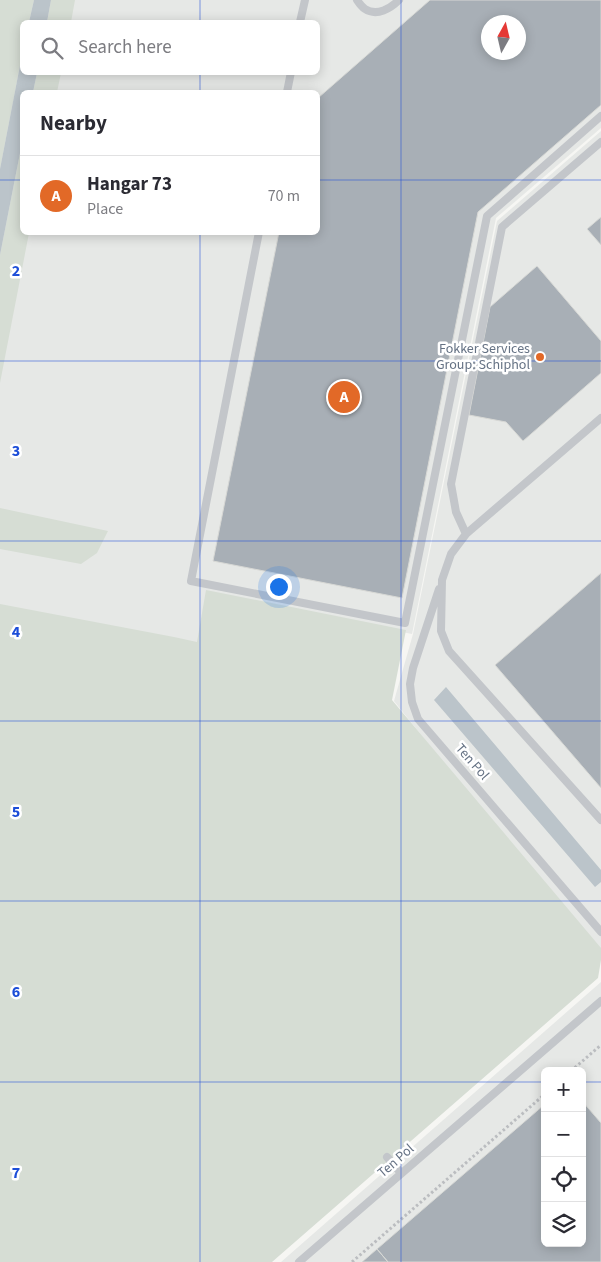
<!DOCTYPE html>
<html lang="en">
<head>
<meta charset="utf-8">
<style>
  :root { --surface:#fff; --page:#f2f2f3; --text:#2b2b33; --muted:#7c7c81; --line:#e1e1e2; --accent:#e26927 }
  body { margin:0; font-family:"Source Sans 3",sans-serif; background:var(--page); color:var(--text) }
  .controls { position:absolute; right:15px; bottom:15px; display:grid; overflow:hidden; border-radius:8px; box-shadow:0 2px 12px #0003 }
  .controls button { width:45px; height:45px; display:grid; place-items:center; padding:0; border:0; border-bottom:1px solid var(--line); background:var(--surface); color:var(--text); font:25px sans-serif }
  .compass { position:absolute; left:481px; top:15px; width:45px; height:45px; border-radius:50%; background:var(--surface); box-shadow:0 2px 12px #0003; rotate:8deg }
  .you { position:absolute; left:278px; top:586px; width:18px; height:18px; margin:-12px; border:4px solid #fff; border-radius:50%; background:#1a73e8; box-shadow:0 0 0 8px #1a73e833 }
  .badge { display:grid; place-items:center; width:32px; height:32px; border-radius:50%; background:var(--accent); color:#fff; font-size:16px; font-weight:700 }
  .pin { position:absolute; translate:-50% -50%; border:2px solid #fff; box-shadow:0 1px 5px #0006 }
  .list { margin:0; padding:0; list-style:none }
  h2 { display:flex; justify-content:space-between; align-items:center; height:65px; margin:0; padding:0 20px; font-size:21px }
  h2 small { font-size:16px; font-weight:400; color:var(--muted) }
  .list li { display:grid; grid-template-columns:32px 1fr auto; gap:15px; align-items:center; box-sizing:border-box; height:80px; padding:0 20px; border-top:1px solid var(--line) }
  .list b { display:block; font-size:19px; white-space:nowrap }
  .list p { margin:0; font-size:16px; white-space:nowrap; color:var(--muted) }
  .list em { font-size:16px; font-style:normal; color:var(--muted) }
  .icon { flex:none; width:28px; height:28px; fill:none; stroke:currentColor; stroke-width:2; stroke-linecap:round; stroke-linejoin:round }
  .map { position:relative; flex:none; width:601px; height:1262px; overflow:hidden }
  .search { position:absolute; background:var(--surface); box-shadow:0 2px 12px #0003; left:20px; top:20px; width:300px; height:55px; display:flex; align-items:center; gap:12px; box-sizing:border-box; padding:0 18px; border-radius:8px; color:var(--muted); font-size:19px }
  .panel { position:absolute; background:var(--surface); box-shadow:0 2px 12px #0003; left:20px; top:90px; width:300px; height:145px; border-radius:8px }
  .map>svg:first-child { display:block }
  .built { fill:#e6e8e6; fill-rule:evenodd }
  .green { fill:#d6ddd4 }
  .water { fill:#bbc4ca }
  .building { fill:#a8afb6; stroke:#d7d8d5; fill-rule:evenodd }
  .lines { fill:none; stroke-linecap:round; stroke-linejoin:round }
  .path { stroke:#bbbdc0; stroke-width:3; stroke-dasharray:2.5 2.5; stroke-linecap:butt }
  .lane { stroke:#c3c6ca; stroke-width:8 }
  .grid { fill:none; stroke:#1d4ed8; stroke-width:1; stroke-opacity:0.55 }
  .poi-dot { fill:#e26927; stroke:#fff; stroke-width:2 }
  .labels { text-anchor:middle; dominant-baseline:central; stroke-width:5; stroke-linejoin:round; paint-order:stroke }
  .poi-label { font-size:14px; fill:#657284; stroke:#fff; text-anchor:end }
  .street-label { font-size:14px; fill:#657284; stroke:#fff }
  .grid-label { font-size:16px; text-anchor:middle; font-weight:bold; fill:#1d4ed8; stroke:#fff; stroke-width:5; stroke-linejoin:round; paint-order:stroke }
</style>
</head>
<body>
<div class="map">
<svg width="601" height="1262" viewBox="0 0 601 1262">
  <rect width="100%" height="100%" fill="#f6f6f3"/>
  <path class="built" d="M0 0H601V128L496 218 412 634 224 597 217 637 172 673 0 640ZM22 22H318V72H22ZM488 22H518V52H488ZM22 92H318V232H22Z
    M601 131V959L394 701 413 634 497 221Z
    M601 982V1262H281ZM545 1071H582V1243H545Z"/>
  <path class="green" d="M0 0H34L29 22H22V55L0 169Z
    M51 0H75L71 22H47Z
    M37 73H61L57 92H33Z
    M22 143V232L29 233 0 383V255Z
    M0 508 108 531 97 553 81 564 0 549Z
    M206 590 406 630 392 700 601 948V960L598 978 272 1262H0V604L174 637 197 642Z"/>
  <path class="water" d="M34 0H51L47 22H29Z
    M22 55V72L37 73 33 92H22V143L0 255V169Z
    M446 687 601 870V882L595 887 434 700Z"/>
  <path class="building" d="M430 0H601V105L478 212 402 598 213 561 279 232H318V98ZM488 22H518V52H488Z
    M601 217V245L587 229Z
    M537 266 601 341V373L523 441 506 422 469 415 490 307Z
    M601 573V788L495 665Z
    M582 1101 601 1123V1262H388L377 1249 545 1104V1243H582Z
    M377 1249 388 1262H362Z"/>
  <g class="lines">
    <path class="path" d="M571 1071 601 1045
      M352 1262 545 1094"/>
    <path class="lane" d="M357 0C359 3 362 7 365 9 377 17 391 8 399 0
      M300 22 305 0
      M287 92 291 72
      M259 232 191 581 405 623 487 216 601 116
      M601 418 466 534 451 554 442 580 441 631 449 651 601 820
      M466 534 456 512 451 484 502 227 601 142
      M439 589 413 668 410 684 412 702 418 719 601 932
      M387 1157 401 1173
      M299 1262 601 1001"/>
  </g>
  <path class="grid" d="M200 0V22M401 0V1262M200 72V92M0 180H22M318 180H601M200 232V1262M0 361H601M0 541H601M0 721H601M0 901H601M0 1082H545M582 1082H601"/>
  <circle class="poi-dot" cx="540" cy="357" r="5"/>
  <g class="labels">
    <g class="poi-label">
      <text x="530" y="349">Fokker Services<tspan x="530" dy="16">Group: Schiphol</tspan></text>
    </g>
    <g class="street-label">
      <text transform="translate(472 762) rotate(49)">Ten Pol</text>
      <text transform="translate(396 1161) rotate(-41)">Ten Pol</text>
    </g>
  </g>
  <g class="grid-label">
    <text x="16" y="276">2</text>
    <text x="16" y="456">3</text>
    <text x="16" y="637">4</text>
    <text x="16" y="817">5</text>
    <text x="16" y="997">6</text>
    <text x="16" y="1178">7</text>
  </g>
</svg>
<div class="controls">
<button>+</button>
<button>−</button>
<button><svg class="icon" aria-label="locate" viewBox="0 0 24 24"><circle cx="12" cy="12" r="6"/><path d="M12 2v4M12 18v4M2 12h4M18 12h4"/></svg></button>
<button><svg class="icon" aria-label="layers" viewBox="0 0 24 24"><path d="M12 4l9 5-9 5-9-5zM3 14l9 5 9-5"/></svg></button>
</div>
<svg class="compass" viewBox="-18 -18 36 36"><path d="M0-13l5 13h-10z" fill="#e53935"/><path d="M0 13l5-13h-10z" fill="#7c7c81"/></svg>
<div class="you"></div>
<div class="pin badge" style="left:344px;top:397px">A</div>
<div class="search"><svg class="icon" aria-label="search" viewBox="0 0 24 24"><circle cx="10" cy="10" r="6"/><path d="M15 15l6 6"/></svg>Search here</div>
<section class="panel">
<h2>Nearby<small></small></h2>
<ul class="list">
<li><span class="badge">A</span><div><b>Hangar 73</b><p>Place</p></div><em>70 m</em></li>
</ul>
</section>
</div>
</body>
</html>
